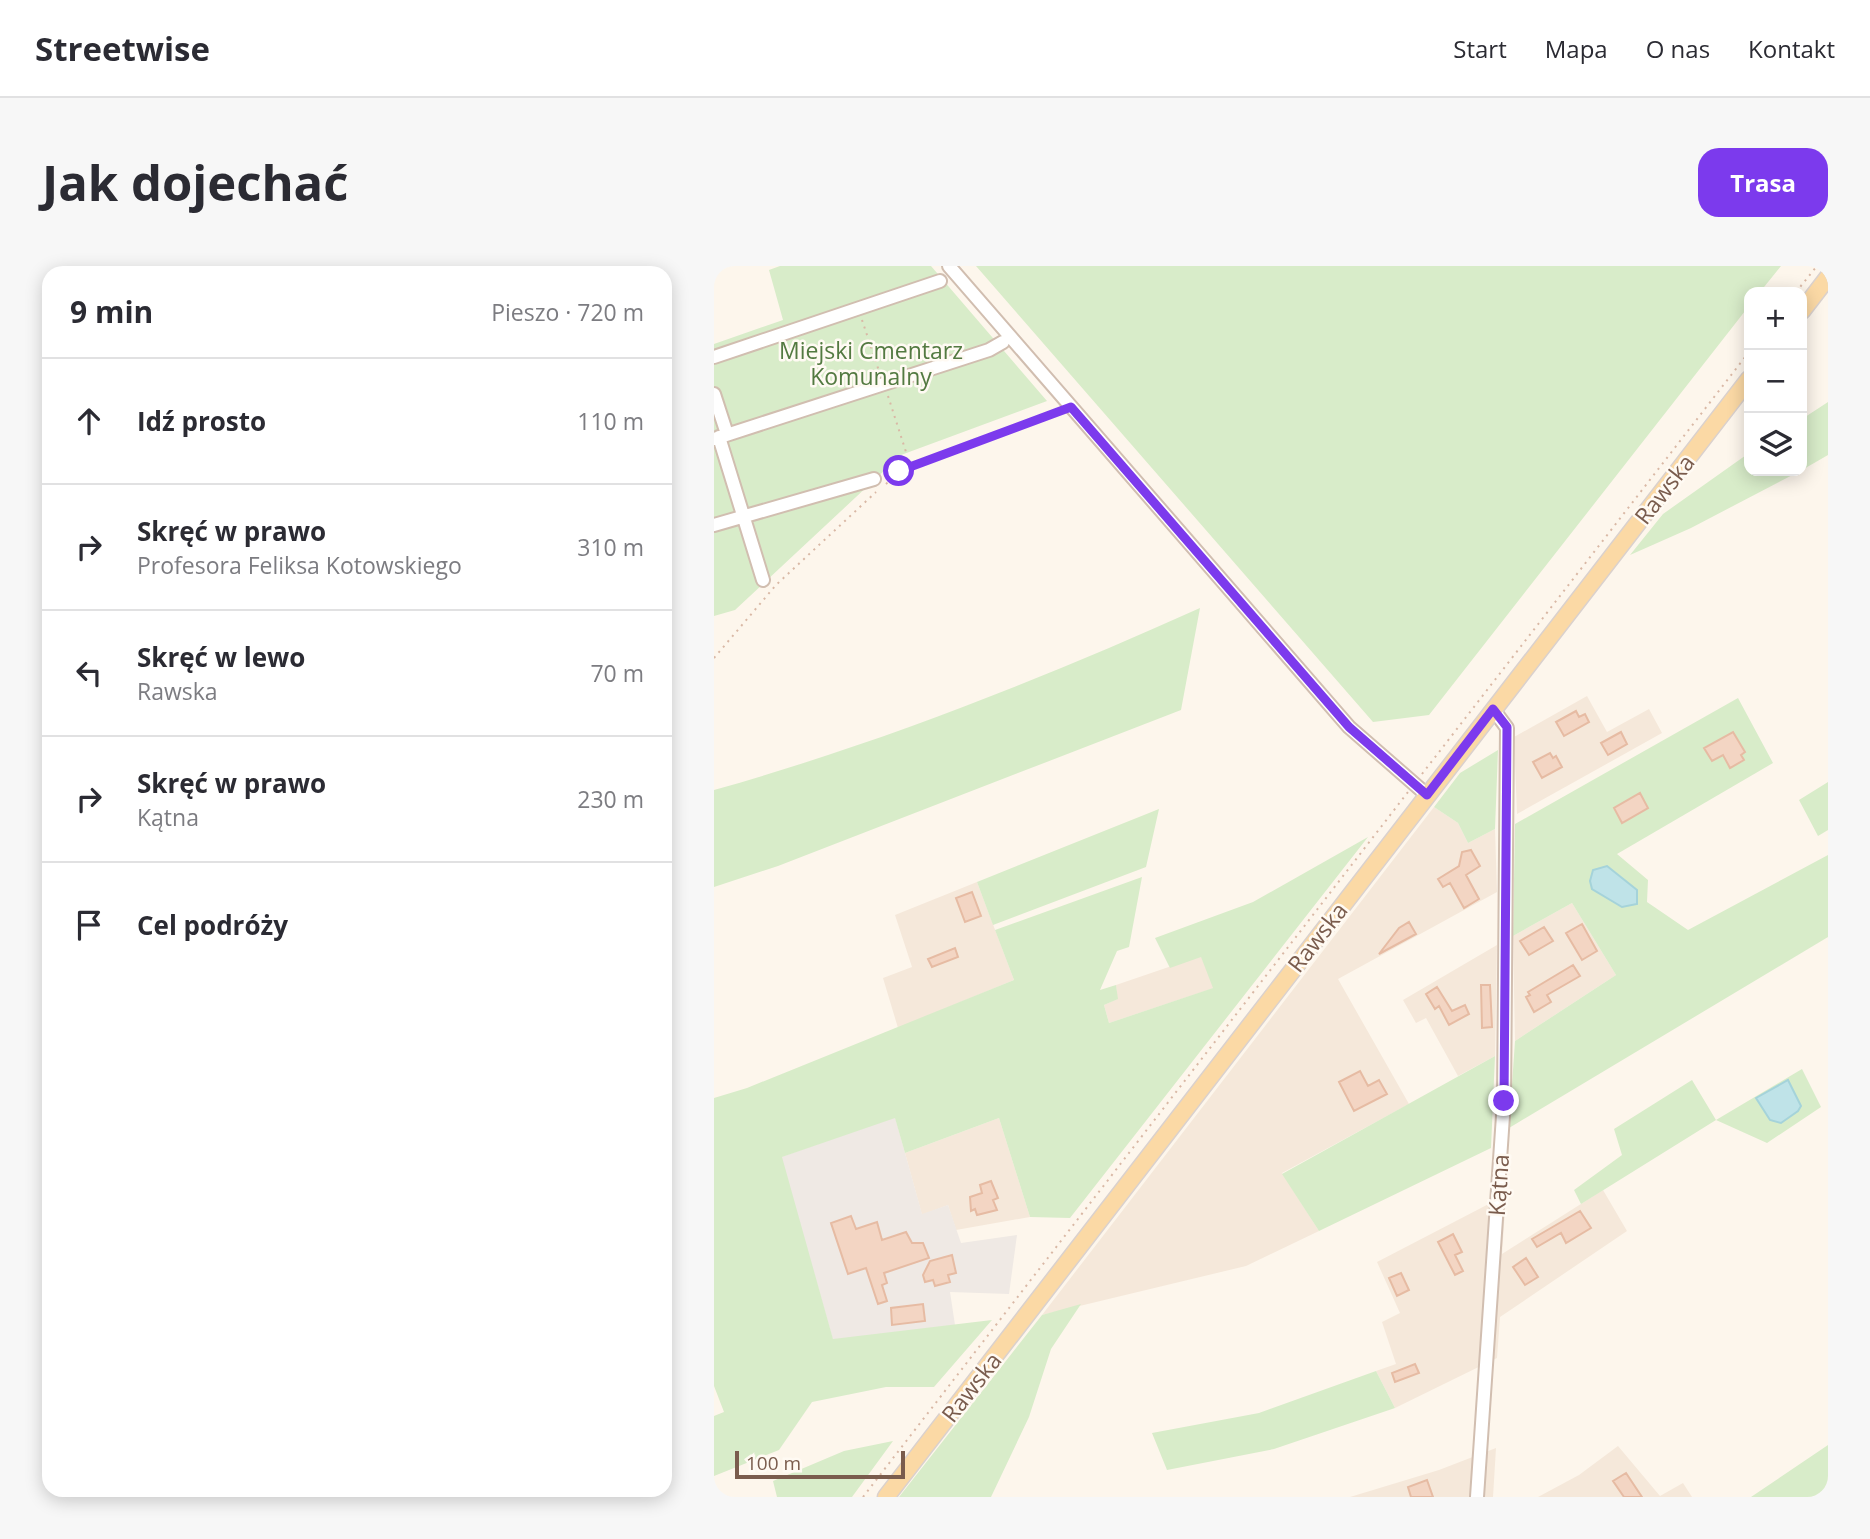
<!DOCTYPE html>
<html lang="pl">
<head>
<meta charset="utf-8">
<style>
  :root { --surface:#fff; --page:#f7f7f7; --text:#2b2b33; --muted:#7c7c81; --line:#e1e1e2; --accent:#7c3aed }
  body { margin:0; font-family:"Open Sans",sans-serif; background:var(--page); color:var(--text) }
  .controls { position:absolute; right:21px; top:21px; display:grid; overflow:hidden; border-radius:14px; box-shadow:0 4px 18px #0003 }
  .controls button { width:63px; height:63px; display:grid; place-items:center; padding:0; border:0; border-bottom:2px solid var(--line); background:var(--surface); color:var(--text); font:35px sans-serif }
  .scale { position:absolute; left:21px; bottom:18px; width:170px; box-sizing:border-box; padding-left:7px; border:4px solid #7a5c4d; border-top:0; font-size:19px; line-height:24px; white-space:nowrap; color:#7a5c4d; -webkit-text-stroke:5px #fffaf3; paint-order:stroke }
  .stop { position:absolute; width:21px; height:21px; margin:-16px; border:5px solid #7c3aed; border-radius:50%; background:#fff }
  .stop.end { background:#7c3aed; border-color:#fff; box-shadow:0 2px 7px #0008 }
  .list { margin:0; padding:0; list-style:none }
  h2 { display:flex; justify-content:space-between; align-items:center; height:91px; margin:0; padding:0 28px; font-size:30px }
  h2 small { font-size:23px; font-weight:400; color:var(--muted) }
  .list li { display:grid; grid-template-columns:46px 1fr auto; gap:21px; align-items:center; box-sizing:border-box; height:126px; padding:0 28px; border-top:2px solid var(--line) }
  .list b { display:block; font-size:26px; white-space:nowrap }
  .list p { margin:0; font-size:23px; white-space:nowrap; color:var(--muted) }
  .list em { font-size:23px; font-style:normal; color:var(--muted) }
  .icon { flex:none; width:38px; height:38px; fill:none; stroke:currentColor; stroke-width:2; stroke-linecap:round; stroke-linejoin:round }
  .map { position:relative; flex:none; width:1114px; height:1231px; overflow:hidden; border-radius:21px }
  header { display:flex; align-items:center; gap:42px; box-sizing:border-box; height:98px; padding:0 35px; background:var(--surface); border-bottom:2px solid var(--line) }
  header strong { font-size:33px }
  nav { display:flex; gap:38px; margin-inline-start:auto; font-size:24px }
  .intro { display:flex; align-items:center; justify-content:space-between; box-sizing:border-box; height:168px; padding:0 42px }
  h1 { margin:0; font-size:49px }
  .button { padding:18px 32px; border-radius:21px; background:var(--accent); color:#fff; font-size:24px; font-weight:700 }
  main { display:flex; gap:42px; padding:0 42px }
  aside { flex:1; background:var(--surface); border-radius:21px; box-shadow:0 4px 18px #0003 }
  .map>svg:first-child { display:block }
  .residential { fill:#f5e8da }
  .industrial { fill:#efe9e4 }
  .green { fill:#d8ecc9 }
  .water { fill:#bfe3e8; stroke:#a5d3da; stroke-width:2 }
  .building { fill:#f3d5c3; stroke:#e6bba3; stroke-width:2 }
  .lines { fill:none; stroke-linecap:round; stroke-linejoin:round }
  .minor-casing { stroke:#d1beb0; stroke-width:16 }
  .major-casing { stroke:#dad1cd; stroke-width:19 }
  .path { stroke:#d9b8a5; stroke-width:2; stroke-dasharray:2 5; stroke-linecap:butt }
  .minor { stroke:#fff; stroke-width:12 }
  .major { stroke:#fbd9a5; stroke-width:16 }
  .route { stroke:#7c3aed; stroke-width:9 }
  .labels { text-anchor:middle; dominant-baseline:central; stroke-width:5; stroke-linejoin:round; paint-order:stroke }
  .park-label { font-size:23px; fill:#537a41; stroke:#fffaf3 }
  .street-label { font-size:23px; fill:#7a5c4d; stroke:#fffaf3 }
</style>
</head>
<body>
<header>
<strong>Streetwise</strong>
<nav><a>Start</a><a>Mapa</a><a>O nas</a><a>Kontakt</a></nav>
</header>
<div class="intro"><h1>Jak dojechać</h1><a class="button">Trasa</a></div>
<main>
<aside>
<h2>9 min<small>Pieszo · 720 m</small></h2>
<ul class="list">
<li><svg class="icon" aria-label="ahead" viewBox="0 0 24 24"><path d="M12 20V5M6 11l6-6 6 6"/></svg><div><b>Idź prosto</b></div><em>110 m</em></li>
<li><svg class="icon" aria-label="right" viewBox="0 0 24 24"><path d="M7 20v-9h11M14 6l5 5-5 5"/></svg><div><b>Skręć w prawo</b><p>Profesora Feliksa Kotowskiego</p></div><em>310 m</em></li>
<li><svg class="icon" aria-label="left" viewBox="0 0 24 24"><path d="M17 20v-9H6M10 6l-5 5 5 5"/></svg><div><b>Skręć w lewo</b><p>Rawska</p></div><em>70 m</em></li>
<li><svg class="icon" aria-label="right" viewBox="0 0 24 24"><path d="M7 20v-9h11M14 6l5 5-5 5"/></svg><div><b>Skręć w prawo</b><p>Kątna</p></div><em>230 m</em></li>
<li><svg class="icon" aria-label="arrive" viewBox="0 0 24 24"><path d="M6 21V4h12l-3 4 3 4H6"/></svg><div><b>Cel podróży</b></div></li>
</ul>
</aside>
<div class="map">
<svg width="1114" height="1231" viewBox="0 0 1114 1231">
  <rect width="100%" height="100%" fill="#fdf6ec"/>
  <path class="residential" d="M873 430 893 466 935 443 948 467 803 548 800 471Z
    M720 541 744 557 754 577 781 563 783 626 624 713 695 838 568 907 605 965 532 1000 328 1049Z
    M263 616 300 714 184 762 169 712 198 701 181 649Z
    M858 637 902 709 801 775 799 670Z
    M783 679 781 790 744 810 712 752 702 757 689 734Z
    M487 690 500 722 395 757 390 739 403 733 402 719Z
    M285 852 316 951 242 964 234 939 208 949 191 887Z
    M889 924 913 965 786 1051 783 1092 681 1142 662 1105 682 1098 668 1056 686 1047 663 996 792 929 788 988Z
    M904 1180 946 1230 969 1217 978 1231H824L865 1209Z
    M782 1182 779 1231H636L725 1204Z"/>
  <path class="industrial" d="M181 851 208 948 234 939 247 977 303 969 295 1028 236 1026 241 1059 119 1074 67 891Z"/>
  <path class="green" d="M66 0H217L333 135 187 189 21 344 0 350V78L69 54 55 4Z
    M262 0H1067L1046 26H1035V40L715 449 659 456Z
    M1114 136V189L1088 204V153Z
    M1035 187V205H1086L977 262 916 289 949 248Z
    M486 342 467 444 64 600 0 621V524C167 477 328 413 486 342Z
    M1024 432 1059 497 903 588 934 614 933 636 974 664 1114 589V671L795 862 801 775 902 709 858 637 799 670 801 558Z
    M784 484 781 563 754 577 744 557 720 541 746 507Z
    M1114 516V564L1104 570 1085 534Z
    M445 543 432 601 279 659 263 616Z
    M654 571 356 952 316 951 285 852 191 887 181 852 68 891 119 1073 278 1054 220 1121H172L98 1136 65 1184 0 1210V1150L10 1146 0 1120V832L33 822 300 714 281 664 428 611 415 681 403 685 386 724 402 719 404 733 390 739 395 757 499 722 487 691 456 702 441 672 539 636Z
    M781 790 777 882 605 965 568 908Z
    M1088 803 1107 841 1053 877 1002 854 867 938 860 924 908 889 900 863 978 814 1002 854Z
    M367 1038 337 1083 315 1151 277 1231H185L328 1049Z
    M662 1105 681 1142 560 1183 453 1204 438 1167 545 1147Z
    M179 1175 138 1231H63L59 1215 130 1185Z
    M1114 1179V1231H1037Z"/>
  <path class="water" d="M893 600 923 624V638L908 641 878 623 876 615 879 604Z
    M1074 814 1087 840 1084 845 1067 857 1056 854 1042 832Z"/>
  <path class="building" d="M862 445 865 451 871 448 875 456 850 470 842 456Z
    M907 466 913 478 894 489 887 477Z
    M1019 466 1031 486 1027 489 1030 494 1016 502 1009 489 998 495 990 482Z
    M836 487 839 492 842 490 848 501 828 512 819 496Z
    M926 527 934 542 908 557 900 542Z
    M757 584 766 600 752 609 765 633 750 642 736 617 729 621 724 613 745 600 748 586Z
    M258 626 267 650 251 656 242 632Z
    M695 656 702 668 665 688 685 662Z
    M868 658 883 685 868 694 852 667Z
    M830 661 839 675 815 689 806 675Z
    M241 682 244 691 218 701 214 693Z
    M859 699 866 710 833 729 837 736 820 746 812 731 816 729 814 726Z
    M767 719H776L778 761 768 762Z
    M723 721 738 745 751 739 755 748 735 759 725 740 721 743 712 728Z
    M646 805 654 820 665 814 673 828 640 845 625 816Z
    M277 915 284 932 279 934 283 944 263 949 261 943 257 945 256 931 268 927 266 919Z
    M866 945 877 962 852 977 847 967 823 981 818 973Z
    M137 950 142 963 163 956 168 974 192 966 198 977H209L215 992 170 1007 173 1017 168 1019 173 1035 164 1038 152 1002 134 1008 117 957Z
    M739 968 748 986 741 989 749 1005 741 1009 724 976Z
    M238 989 242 1007 234 1009 236 1016 221 1020 219 1014 211 1016 209 1009 216 995Z
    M812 992 824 1011 811 1019 799 1001Z
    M687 1007 695 1024 683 1030 675 1012Z
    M209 1038 211 1055 178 1059 177 1042Z
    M701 1098 705 1107 681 1116 678 1107Z
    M912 1207 928 1231H910L899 1215Z
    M713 1214 719 1231H697L694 1221Z"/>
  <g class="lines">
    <defs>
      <path id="minor" d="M235 0 635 461 713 529
        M0 91 226 15
        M0 128 13 168
        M5 171 49 314
        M0 173 275 84 289 76
        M0 259 160 213
        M763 1231 790 835 793 462 779 443"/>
      <path id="major" d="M1088 45 1114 11
        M172 1231 1035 113"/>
    </defs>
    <use href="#minor" class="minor-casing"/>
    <use href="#major" class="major-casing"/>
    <path class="path" d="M1082 26 1103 0
      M148 54 165 105
      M174 130 192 186
      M172 218 185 205 346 145
      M0 392 62 319 162 226
      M708 508 1035 86
      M149 1231 694 526"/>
    <use href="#minor" class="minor"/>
    <use href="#major" class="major"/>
  </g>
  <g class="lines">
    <path class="route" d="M185 205 357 141 635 461 713 529 779 443 793 461 790 835"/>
  </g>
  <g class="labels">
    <g class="park-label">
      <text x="157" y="84">Miejski Cmentarz<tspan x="157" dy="26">Komunalny</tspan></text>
    </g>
    <g class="street-label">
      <text transform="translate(950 223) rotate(-52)">Rawska</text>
      <text transform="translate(603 671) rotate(-52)">Rawska</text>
      <text transform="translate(784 919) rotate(-86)">Kątna</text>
      <text transform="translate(257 1121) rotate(-52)">Rawska</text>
    </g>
  </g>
</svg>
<div class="controls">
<button>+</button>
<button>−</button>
<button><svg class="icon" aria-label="layers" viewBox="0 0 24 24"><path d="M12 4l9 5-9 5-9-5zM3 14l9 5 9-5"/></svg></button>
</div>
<div class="scale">100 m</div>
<div class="stop" style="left:185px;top:205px"></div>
<div class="stop end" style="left:790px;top:835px"></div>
</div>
</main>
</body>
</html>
